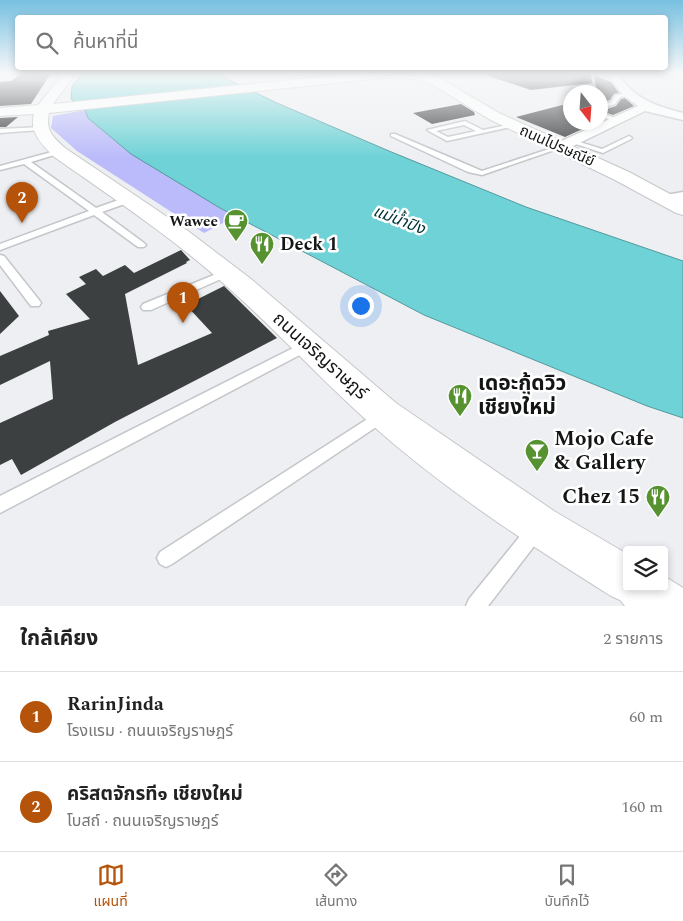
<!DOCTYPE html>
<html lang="th">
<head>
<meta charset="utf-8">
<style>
  :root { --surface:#fff; --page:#f2f2f2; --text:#222; --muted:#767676; --line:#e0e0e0; --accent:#b45309 }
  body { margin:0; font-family:Spectral,"Noto Sans Thai",serif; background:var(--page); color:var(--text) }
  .controls { position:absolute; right:15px; bottom:15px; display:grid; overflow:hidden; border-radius:5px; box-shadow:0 2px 8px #0003 }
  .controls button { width:45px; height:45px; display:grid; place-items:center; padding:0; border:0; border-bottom:1px solid var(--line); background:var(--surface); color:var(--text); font:25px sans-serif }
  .compass { position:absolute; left:563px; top:85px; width:45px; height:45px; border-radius:50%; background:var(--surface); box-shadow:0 2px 8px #0003; rotate:163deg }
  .you { position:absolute; left:360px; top:305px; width:18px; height:18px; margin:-12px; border:4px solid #fff; border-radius:50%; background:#1a73e8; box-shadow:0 0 0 8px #1a73e833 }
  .badge { display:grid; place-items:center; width:32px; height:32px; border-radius:50%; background:var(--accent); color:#fff; font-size:16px; font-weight:700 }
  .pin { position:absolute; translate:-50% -41px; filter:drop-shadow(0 1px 2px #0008) }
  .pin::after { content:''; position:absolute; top:26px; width:18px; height:15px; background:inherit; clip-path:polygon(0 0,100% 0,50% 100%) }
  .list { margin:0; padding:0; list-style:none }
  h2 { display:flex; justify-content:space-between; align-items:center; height:65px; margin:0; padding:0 20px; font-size:21px }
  h2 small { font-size:16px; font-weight:400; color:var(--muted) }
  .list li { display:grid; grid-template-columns:32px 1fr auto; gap:15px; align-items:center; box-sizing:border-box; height:90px; padding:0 20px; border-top:1px solid var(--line) }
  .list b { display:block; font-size:19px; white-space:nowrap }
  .list p { margin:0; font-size:16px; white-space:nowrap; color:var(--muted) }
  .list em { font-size:16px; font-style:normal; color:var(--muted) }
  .icon { flex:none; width:28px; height:28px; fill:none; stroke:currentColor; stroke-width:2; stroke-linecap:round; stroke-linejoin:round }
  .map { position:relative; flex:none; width:683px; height:606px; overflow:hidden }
  .search { position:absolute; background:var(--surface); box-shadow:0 2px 8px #0003; left:15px; right:15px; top:15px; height:55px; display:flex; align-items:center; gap:12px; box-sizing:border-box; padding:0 18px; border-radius:5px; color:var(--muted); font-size:19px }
  .sheet { height:245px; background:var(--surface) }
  nav { display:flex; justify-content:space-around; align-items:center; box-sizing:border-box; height:70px; border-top:1px solid var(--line); background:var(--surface); font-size:14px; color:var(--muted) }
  nav a { display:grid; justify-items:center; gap:2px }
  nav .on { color:var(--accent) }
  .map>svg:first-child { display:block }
  .green { fill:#bbbbfb }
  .water { fill:#6ed2d6; stroke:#53999c }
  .building { fill:#3d4041 }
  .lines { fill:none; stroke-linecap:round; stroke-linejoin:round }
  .lane-casing { stroke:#c4c7c9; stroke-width:3 }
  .street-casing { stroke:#c4c7c9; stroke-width:3 }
  .secondary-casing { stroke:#c4c7c9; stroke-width:2 }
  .lane { fill:#fff; fill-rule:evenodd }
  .street { fill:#fff; fill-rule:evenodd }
  .secondary { fill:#fff; fill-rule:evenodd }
  .labels { text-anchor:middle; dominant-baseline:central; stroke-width:5; stroke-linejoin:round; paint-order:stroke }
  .far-street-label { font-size:15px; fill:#141515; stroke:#fff }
  .far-poi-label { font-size:15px; font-weight:bold; fill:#141515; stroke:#fff; text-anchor:end }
  .far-water-label { font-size:16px; font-style:italic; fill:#003234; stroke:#fff }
  .poi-label { font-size:18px; font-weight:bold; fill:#141515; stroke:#fff; text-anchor:start }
  .street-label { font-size:18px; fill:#141515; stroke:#fff }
  .near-poi-label { font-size:21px; font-weight:bold; fill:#141515; stroke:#fff; text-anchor:start }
</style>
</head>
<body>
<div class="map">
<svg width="683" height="606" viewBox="0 0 683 606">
  <rect width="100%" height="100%" fill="#edeff2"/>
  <path class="green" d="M85 110 88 118 220 208 236 216 204 233 77 151 51 128 53 116Z"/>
  <path class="water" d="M83 73H215L277 103 389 151 526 207 683 261V418L647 406 424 315 220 208 131 154 88 118 85 110 71 99 72 86Z"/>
  <path class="building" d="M51 73 31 104 0 106V82L11 81 21 74Z
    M489 73H591L592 83 531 90 488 76Z
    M594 75 611 82 619 93 614 94 610 100 600 103V92H597Z
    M625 98 634 106 613 115 601 111 616 106 621 99Z
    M570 103V122H595L582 126 587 127 565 137 516 117Z
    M461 104 474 112 475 115 432 124 413 113Z
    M18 117 6 127H0V118Z
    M181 250 190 260 186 262 187 263 125 294 138 365 212 333 186 305 224 286 277 338 115 422 21 475 12 459 0 465V423L53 399 50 361 0 385V356L49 335 48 331 90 319 66 294 86 284 79 277 96 269 103 276 125 265 134 273Z
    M0 291 19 316 0 334Z"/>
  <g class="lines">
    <defs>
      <path id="lane" d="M310 73H315L328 79 323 80Z
        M657 73H662L672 78 668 79Z
        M628 93 630 96 620 97 615 104 600 109V105L611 102 616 95Z
        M600 112 620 120 621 121 618 123 600 116Z
        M465 121 483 130 512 124 515 126 447 141 427 130ZM464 125 476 131 448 137 436 131Z
        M42 127 43 128 40 130 0 133V129Z
        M391 134H395L482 171 558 146 563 147 482 175 468 172 391 136Z
        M629 136 632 138 631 139 603 153 570 142 573 140 602 149Z
        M59 150 63 152 61 153 31 162 96 208 124 198H130V202L102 212 144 243 146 245 144 247H138L94 215 0 250V244L89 211 24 164 0 170V166Z
        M0 255 4 256 39 300 41 303 39 306H31L0 265Z
        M226 270 231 273 230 275 151 310H143L141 307 143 304Z
        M309 340 313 342 315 345 313 348 0 513V496Z
        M383 409 388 411 390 415 388 419 172 564 166 567 160 564 157 558 160 552Z
        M535 522 541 525 544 531 541 537 488 606H466L469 599 529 525Z"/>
      <path id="street" d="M607 73H616C636 99 652 105 683 113V120L645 111 565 150H555L553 147 555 144 638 106 623 95Z
        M683 192V202L666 204 660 202 658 199 660 196Z"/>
      <path id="secondary" d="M64 73H76L53 104 361 73H421L436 76 499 113 629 172 683 201V215L676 213 615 180 489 119 428 82 416 79 382 78 49 113C45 130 53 137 65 148L188 231 251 279 396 403 554 511 627 554V587H664V576L683 588V606H625L620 600 611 596C528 544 445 490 372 425 324 383 281 335 233 292 178 241 114 199 53 156 41 143 29 132 34 114L0 116V108L38 105Z"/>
    </defs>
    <use href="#lane" class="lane-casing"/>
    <use href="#street" class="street-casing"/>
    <use href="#secondary" class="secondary-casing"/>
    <use href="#lane" class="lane"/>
    <use href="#street" class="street"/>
    <use href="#secondary" class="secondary"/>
  </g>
  <linearGradient id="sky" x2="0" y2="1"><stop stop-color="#77c0e1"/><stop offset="0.46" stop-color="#f7f8f9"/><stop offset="1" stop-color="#f7f8f9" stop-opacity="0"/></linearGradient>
  <rect width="683" height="158" fill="url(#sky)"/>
  <defs>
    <symbol id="cafe-pin" viewBox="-11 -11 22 30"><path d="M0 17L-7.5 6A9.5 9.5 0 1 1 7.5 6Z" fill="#579230" stroke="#fff"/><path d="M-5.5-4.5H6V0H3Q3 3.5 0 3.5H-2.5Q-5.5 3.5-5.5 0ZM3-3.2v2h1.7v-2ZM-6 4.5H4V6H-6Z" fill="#fff"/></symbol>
    <symbol id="restaurant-pin" viewBox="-11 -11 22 30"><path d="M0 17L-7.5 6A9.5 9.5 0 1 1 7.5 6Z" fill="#579230" stroke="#fff"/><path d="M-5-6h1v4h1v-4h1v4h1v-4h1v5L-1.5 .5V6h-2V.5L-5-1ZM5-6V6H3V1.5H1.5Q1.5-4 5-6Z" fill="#fff"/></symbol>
    <symbol id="bar-pin" viewBox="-11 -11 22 30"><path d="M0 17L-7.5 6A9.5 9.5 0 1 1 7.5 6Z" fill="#579230" stroke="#fff"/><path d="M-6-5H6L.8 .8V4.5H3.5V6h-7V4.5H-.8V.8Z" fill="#fff"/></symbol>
  </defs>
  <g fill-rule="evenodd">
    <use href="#cafe-pin" x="222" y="207" width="28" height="38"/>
    <use href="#restaurant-pin" x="248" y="230" width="28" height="38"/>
    <use href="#restaurant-pin" x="446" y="382" width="28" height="38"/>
    <use href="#bar-pin" x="523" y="437" width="28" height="38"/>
    <use href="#restaurant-pin" x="644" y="483" width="28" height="38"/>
  </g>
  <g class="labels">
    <g class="far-street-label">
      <text transform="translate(557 146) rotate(24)">ถนนไปรษณีย์</text>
    </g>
    <g class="far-poi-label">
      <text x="218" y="221">Wawee</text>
    </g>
    <g class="far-water-label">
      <text transform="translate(399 220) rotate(21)">แม่น้ำปิง</text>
    </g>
    <g class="poi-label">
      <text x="280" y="244">Deck 1</text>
    </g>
    <g class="street-label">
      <text transform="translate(320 356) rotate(42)">ถนนเจริญราษฎร์</text>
    </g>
    <g class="near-poi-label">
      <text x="478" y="384">เดอะกู้ดวิว<tspan x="478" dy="24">เชียงใหม่</tspan></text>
      <text x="554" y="439">Mojo Cafe<tspan x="554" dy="24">&amp; Gallery</tspan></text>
      <text x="640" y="497" text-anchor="end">Chez 15</text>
    </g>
  </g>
</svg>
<div class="controls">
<button><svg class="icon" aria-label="layers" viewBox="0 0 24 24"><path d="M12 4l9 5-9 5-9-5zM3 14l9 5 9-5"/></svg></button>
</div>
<svg class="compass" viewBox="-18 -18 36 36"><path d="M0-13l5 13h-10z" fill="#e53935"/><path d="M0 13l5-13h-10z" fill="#767676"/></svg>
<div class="you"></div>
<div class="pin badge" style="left:183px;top:323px">1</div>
<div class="pin badge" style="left:22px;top:223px">2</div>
<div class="search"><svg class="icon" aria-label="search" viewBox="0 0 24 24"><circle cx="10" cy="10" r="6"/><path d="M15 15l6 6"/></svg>ค้นหาที่นี่</div>
</div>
<section class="sheet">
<h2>ใกล้เคียง<small>2 รายการ</small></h2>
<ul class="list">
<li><span class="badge">1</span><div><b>RarinJinda</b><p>โรงแรม · ถนนเจริญราษฎร์</p></div><em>60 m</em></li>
<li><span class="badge">2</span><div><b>คริสตจักรที๑ เชียงใหม่</b><p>โบสถ์ · ถนนเจริญราษฎร์</p></div><em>160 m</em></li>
</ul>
</section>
<nav>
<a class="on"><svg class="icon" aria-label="map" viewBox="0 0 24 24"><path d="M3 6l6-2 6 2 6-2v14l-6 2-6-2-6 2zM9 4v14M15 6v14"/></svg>แผนที่</a>
<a><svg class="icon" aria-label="directions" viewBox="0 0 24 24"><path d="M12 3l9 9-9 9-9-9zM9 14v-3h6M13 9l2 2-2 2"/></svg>เส้นทาง</a>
<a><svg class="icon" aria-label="saved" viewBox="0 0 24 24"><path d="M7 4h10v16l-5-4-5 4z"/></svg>บันทึกไว้</a>
</nav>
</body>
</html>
